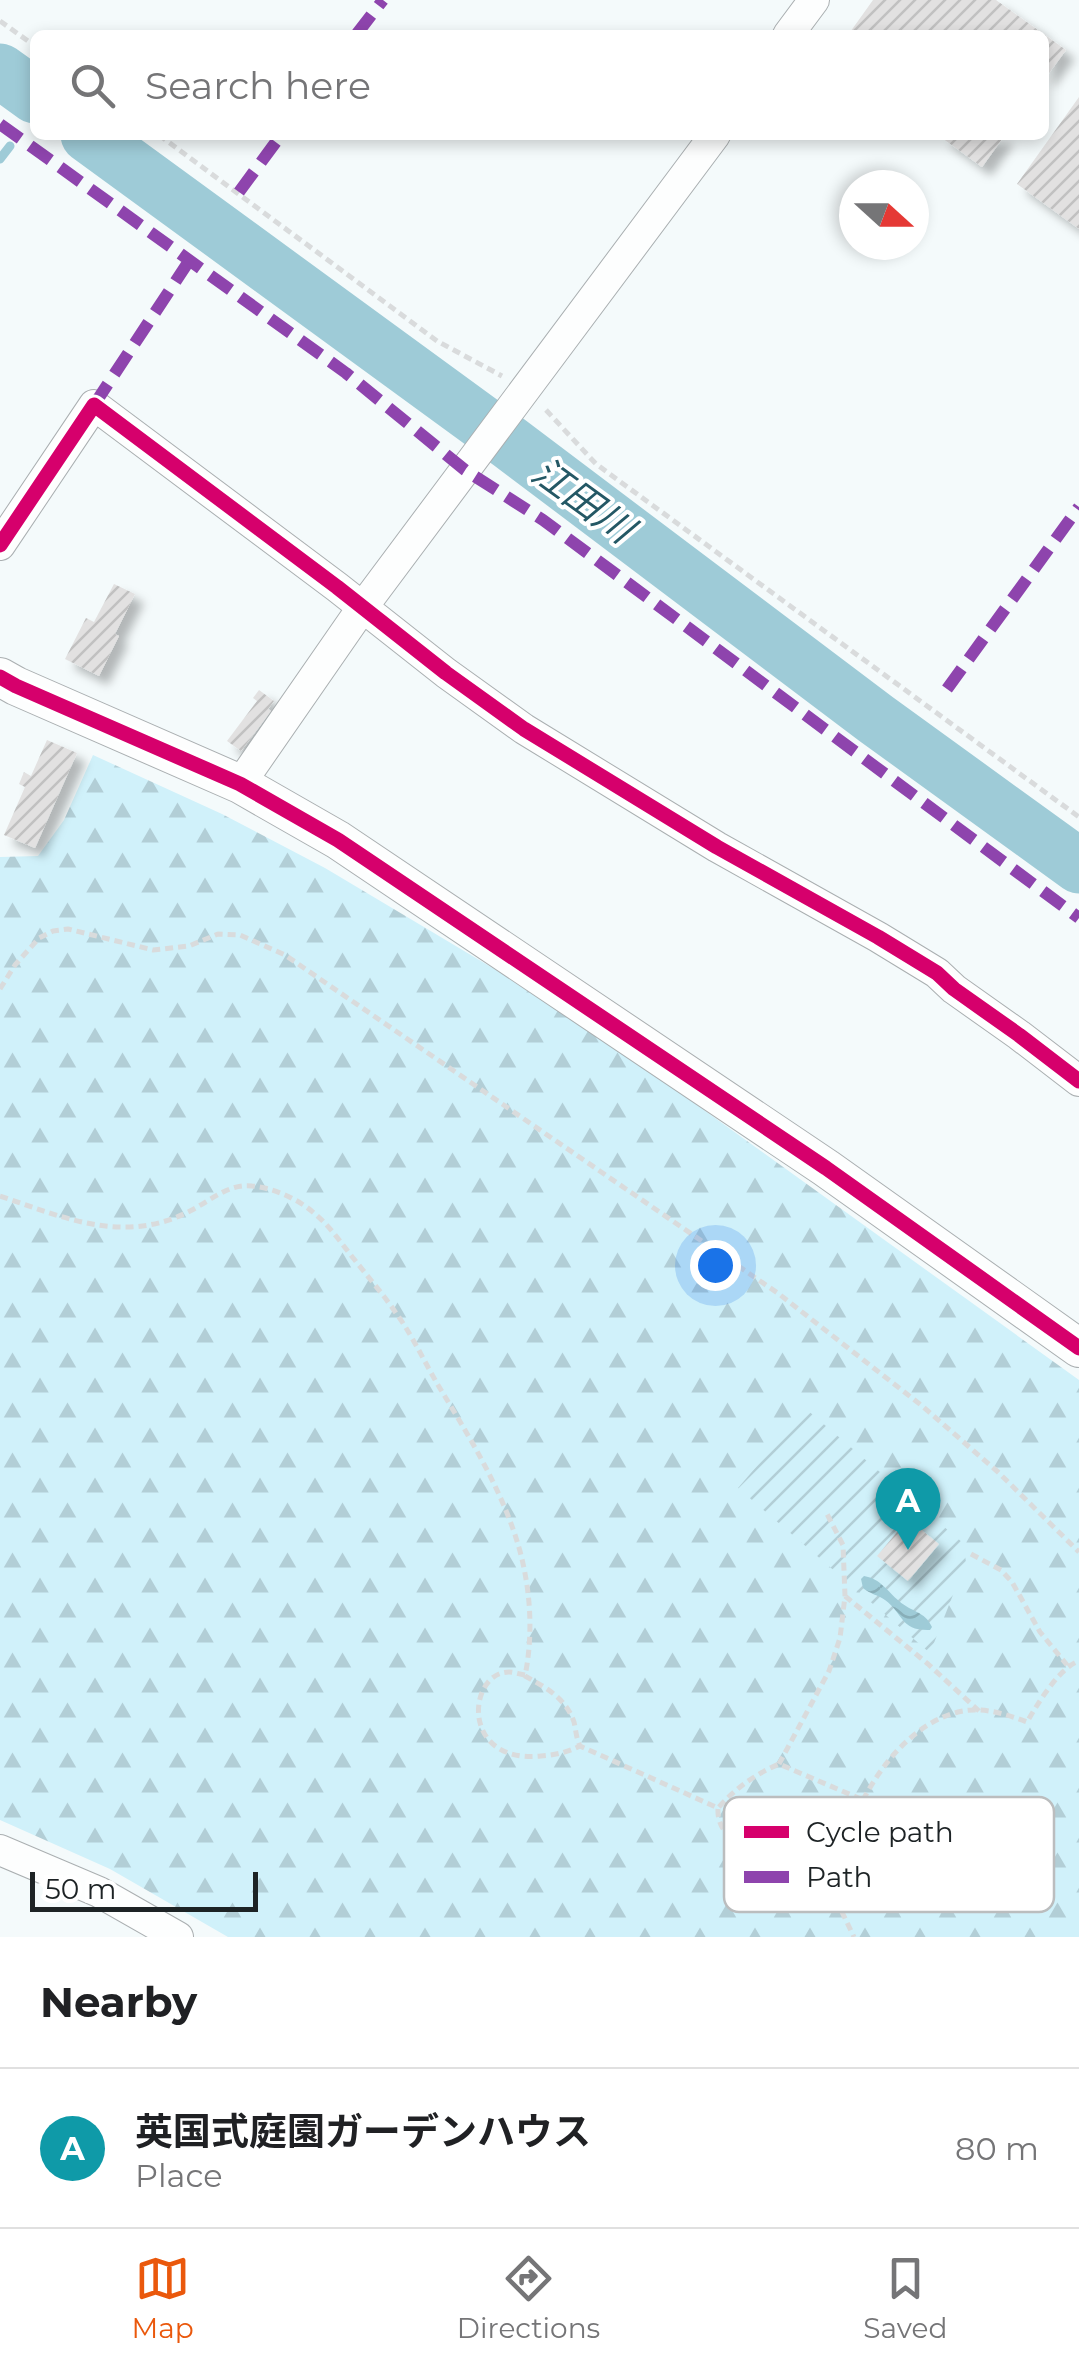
<!DOCTYPE html>
<html lang="en">
<head>
<meta charset="utf-8">
<style>
  :root { --surface:#fff; --page:#f2f2f2; --text:#202124; --muted:#757577; --line:#e0e0e0; --accent:#ea580c }
  body { margin:0; font-family:Montserrat,"Noto Sans JP",sans-serif; background:var(--page); color:var(--text) }
  .compass { position:absolute; left:839px; top:170px; width:90px; height:90px; border-radius:50%; background:var(--surface); box-shadow:0 5px 15px #0003; rotate:111deg }
  .scale { position:absolute; left:30px; bottom:25px; width:228px; box-sizing:border-box; padding-left:10px; border:5px solid #1d2325; border-top:0; font-size:28px; line-height:35px; white-space:nowrap; color:#1d2325; -webkit-text-stroke:8px #fff; paint-order:stroke }
  .you { position:absolute; left:715px; top:1265px; width:35px; height:35px; margin:-25px; border:8px solid #fff; border-radius:50%; background:#1a73e8; box-shadow:0 0 0 15px #1a73e833 }
  .badge { display:grid; place-items:center; width:65px; height:65px; border-radius:50%; background:var(--accent); color:#fff; font-size:32px; font-weight:700 }
  .pin { position:absolute; translate:-50% -82px; filter:drop-shadow(0 2px 5px #0008) }
  .pin::after { content:''; position:absolute; top:52px; width:35px; height:30px; background:inherit; clip-path:polygon(0 0,100% 0,50% 100%) }
  .list { margin:0; padding:0; list-style:none }
  h2 { display:flex; justify-content:space-between; align-items:center; height:130px; margin:0; padding:0 40px; font-size:42px }
  h2 small { font-size:32px; font-weight:400; color:var(--muted) }
  .list li { display:grid; grid-template-columns:65px 1fr auto; gap:30px; align-items:center; box-sizing:border-box; height:160px; padding:0 40px; border-top:2px solid var(--line) }
  .list b { display:block; font-size:38px; white-space:nowrap }
  .list p { margin:0; font-size:32px; white-space:nowrap; color:var(--muted) }
  .list em { font-size:32px; font-style:normal; color:var(--muted) }
  .icon { flex:none; width:55px; height:55px; fill:none; stroke:currentColor; stroke-width:2; stroke-linecap:round; stroke-linejoin:round }
  .map { position:relative; flex:none; width:1079px; height:1937px; overflow:hidden }
  .search { position:absolute; background:var(--surface); box-shadow:0 5px 15px #0003; left:30px; right:30px; top:30px; height:110px; display:flex; align-items:center; gap:25px; box-sizing:border-box; padding:0 35px; border-radius:15px; color:var(--muted); font-size:38px }
  .sheet { height:290px; background:var(--surface) }
  nav { display:flex; justify-content:space-around; align-items:center; box-sizing:border-box; height:140px; border-top:2px solid var(--line); background:var(--surface); font-size:28px; color:var(--muted) }
  nav a { display:grid; justify-items:center; gap:5px }
  nav .on { color:var(--accent) }
  .map>svg:first-child { display:block }
  .forest { fill:url(#forest-firs) }
  .garden { fill:url(#garden-furrows) }
  .water { fill:url(#water-waves) }
  .lines { fill:none; stroke-linecap:round; stroke-linejoin:round }
  .stream { stroke:#9ecbd7; stroke-width:9 }
  .river { stroke:#9ecbd7; stroke-width:55 }
  .building { fill:url(#building-hatch); filter:url(#shadow) }
  .minor-casing { stroke:#aaafb1; stroke-width:32 }
  .tertiary-casing { stroke:#aaafb1; stroke-width:40 }
  .path { stroke:#d9dbdc; stroke-width:5; stroke-dasharray:8 5; stroke-linecap:butt }
  .minor { stroke:#fdfefe; stroke-width:30 }
  .tertiary { stroke:#fdfefe; stroke-width:38 }
  .quiet { stroke:#8e44ad; stroke-width:12; stroke-dasharray:25 12; stroke-linecap:butt }
  .cycleway-casing { stroke:#fff; stroke-width:21 }
  .cycleway { stroke:#d6006c; stroke-width:15 }
  .labels { text-anchor:middle; dominant-baseline:central; stroke-width:8; stroke-linejoin:round; paint-order:stroke }
  .water-label { font-size:38px; font-style:italic; fill:#245865; stroke:#fff }
  .key { fill:#fff; stroke:#bbbdbe; stroke-width:2.5 }
  .key-label { font-size:28px; fill:#1d2325 }
</style>
</head>
<body>
<div class="map">
<svg width="1079" height="1937" viewBox="0 0 1079 1937">
  <defs>
    <pattern id="forest-firs" width="22" height="20" patternUnits="userSpaceOnUse" patternTransform="scale(2.5)"><rect width="22" height="20" fill="#d0f1fa"/><path d="M5 1l3.5 6h-7zM16 11l3.5 6h-7z" fill="#b2ced6"/></pattern>
    <pattern id="garden-furrows" width="10" height="10" patternUnits="userSpaceOnUse" patternTransform="scale(2.5)"><rect width="10" height="10" fill="#d0f1fa"/><path d="M-1 1l2-2M0 10L10 0M9 11l2-2" fill="none" stroke="#b2ced6"/></pattern>
    <pattern id="water-waves" width="16" height="10" patternUnits="userSpaceOnUse" patternTransform="scale(2.5)"><rect width="16" height="10" fill="#9ecbd7"/><path d="M0 5q4-4 8 0t8 0" fill="none" stroke="#88aeb8"/></pattern>
    <pattern id="building-hatch" width="6" height="6" patternUnits="userSpaceOnUse" patternTransform="scale(2.5)"><rect width="6" height="6" fill="#e2e1e1"/><path d="M-1 1l2-2M0 6l6-6M5 7l2-2" fill="none" stroke="#c1c1c1"/></pattern>
    <filter id="shadow"><feDropShadow dx="9" dy="9" stdDeviation="5" flood-color="#0004"/></filter>
  </defs>
  <rect width="100%" height="100%" fill="#f4fafb"/>
  <path class="forest" d="M93 755 222 814 325 868 496 970 672 1087 1079 1380V1937H228L110 1869 0 1820V857L38 856 64 820Z"/>
  <path class="garden" d="M806 1409 963 1543 966 1562 930 1653 738 1488Z"/>
  <path class="water" d="M864 1576C881 1579 887 1591 899 1601 911 1612 925 1611 932 1627L930 1630C900 1631 904 1614 885 1600 878 1595 870 1594 863 1588L861 1579Z"/>
  <g class="lines">
    <path class="stream" d="M0 159 10 146"/>
    <path class="river" d="M0 71 35 96
      M88 135 510 443 876 719 1079 866"/>
  </g>
  <path class="building" d="M873 0H996L1066 50 1044 80V35H848Z
    M1079 97V229L1017 184Z
    M938 135H1005L982 167Z
    M114 584 135 594 115 634 119 636 99 676 65 659 86 618 94 622Z
    M259 690 274 701 268 709 271 711 241 751 227 741 257 701 253 698Z
    M47 740 77 753 35 848 4 835 25 787 19 784 24 772 31 776Z
    M908 1519 939 1544 908 1581 877 1556Z"/>
  <g class="lines">
    <defs>
      <path id="minor" d="M788 35 814 0
        M0 545 94 405 337 587 446 673 524 729 717 847 878 937 937 973 954 989 1019 1035 1079 1081
        M240 784 362 608 715 135
        M0 1850 99 1892 178 1937"/>
      <path id="tertiary" d="M0 677 16 686 240 784 338 840 826 1168 1079 1348"/>
    </defs>
    <use href="#minor" class="minor-casing"/>
    <use href="#tertiary" class="tertiary-casing"/>
    <path class="path" d="M0 21 35 46
      M159 135 437 341 502 376
      M546 410 596 464 1079 817
      M0 989 15 965 39 938 53 931 68 929 153 950 189 946 218 934 240 935 285 955 779 1294 921 1405 998 1472 1079 1552
      M0 1196C65 1218 124 1245 190 1211 210 1201 229 1183 252 1186 274 1188 298 1199 314 1213 330 1226 341 1243 354 1259 368 1277 383 1294 396 1313 412 1335 424 1361 438 1385 470 1438 505 1494 521 1555 531 1595 533 1636 525 1676 545 1687 566 1698 574 1722 576 1730 576 1738 580 1746L718 1808C736 1788 754 1775 779 1764L863 1800 840 1867 830 1887 854 1937
      M971 1554 1001 1570 1012 1582 1040 1632 1067 1665
      M845 1596 928 1664 979 1711
      M525 1675C519 1674 514 1672 509 1672 468 1672 459 1764 541 1756 555 1755 568 1752 580 1746
      M779 1764 829 1671 840 1638 845 1596 843 1545 826 1512
      M863 1800C883 1762 915 1723 958 1712 981 1706 1006 1714 1027 1722 1038 1703 1060 1667 1079 1661
      M718 1809C716 1841 760 1859 787 1867 797 1870 810 1870 819 1876 822 1878 827 1884 830 1887"/>
    <use href="#minor" class="minor"/>
    <use href="#tertiary" class="tertiary"/>
    <path class="quiet" d="M356 35 383 0
      M0 124 346 373 465 470 543 520 1079 918
      M239 192 281 135
      M94 405 189 261
      M947 689 1079 507"/>
    <defs>
      <path id="cycleway" d="M0 545 94 405 337 587 446 673 524 729 717 847 878 937 937 973 954 989 1019 1035 1079 1081
        M0 677 16 686 240 784 338 840 826 1168 1079 1348"/>
    </defs>
    <use href="#cycleway" class="cycleway-casing"/>
    <use href="#cycleway" class="cycleway"/>
  </g>
  <g class="labels">
    <g class="water-label">
      <text transform="translate(583 500) rotate(36)">江田川</text>
    </g>
  </g>
  <rect x="724" y="1797" width="330" height="115" rx="15" class="key"/>
  <rect x="744" y="1826" width="45" height="12" fill="#d6006c"/>
  <rect x="744" y="1871" width="45" height="12" fill="#8e44ad"/>
  <g class="key-label">
    <text x="806" y="1842">Cycle path</text>
    <text x="806" y="1887">Path</text>
  </g>
</svg>
<svg class="compass" viewBox="-18 -18 36 36"><path d="M0-13l5 13h-10z" fill="#e53935"/><path d="M0 13l5-13h-10z" fill="#757577"/></svg>
<div class="scale">50 m</div>
<div class="you"></div>
<div class="pin badge" style="left:908px;top:1550px;background:#0f9aa8">A</div>
<div class="search"><svg class="icon" aria-label="search" viewBox="0 0 24 24"><circle cx="10" cy="10" r="6"/><path d="M15 15l6 6"/></svg>Search here</div>
</div>
<section class="sheet">
<h2>Nearby<small></small></h2>
<ul class="list">
<li><span class="badge" style="background:#0f9aa8">A</span><div><b>英国式庭園ガーデンハウス</b><p>Place</p></div><em>80 m</em></li>
</ul>
</section>
<nav>
<a class="on"><svg class="icon" aria-label="map" viewBox="0 0 24 24"><path d="M3 6l6-2 6 2 6-2v14l-6 2-6-2-6 2zM9 4v14M15 6v14"/></svg>Map</a>
<a><svg class="icon" aria-label="directions" viewBox="0 0 24 24"><path d="M12 3l9 9-9 9-9-9zM9 14v-3h6M13 9l2 2-2 2"/></svg>Directions</a>
<a><svg class="icon" aria-label="saved" viewBox="0 0 24 24"><path d="M7 4h10v16l-5-4-5 4z"/></svg>Saved</a>
</nav>
</body>
</html>
